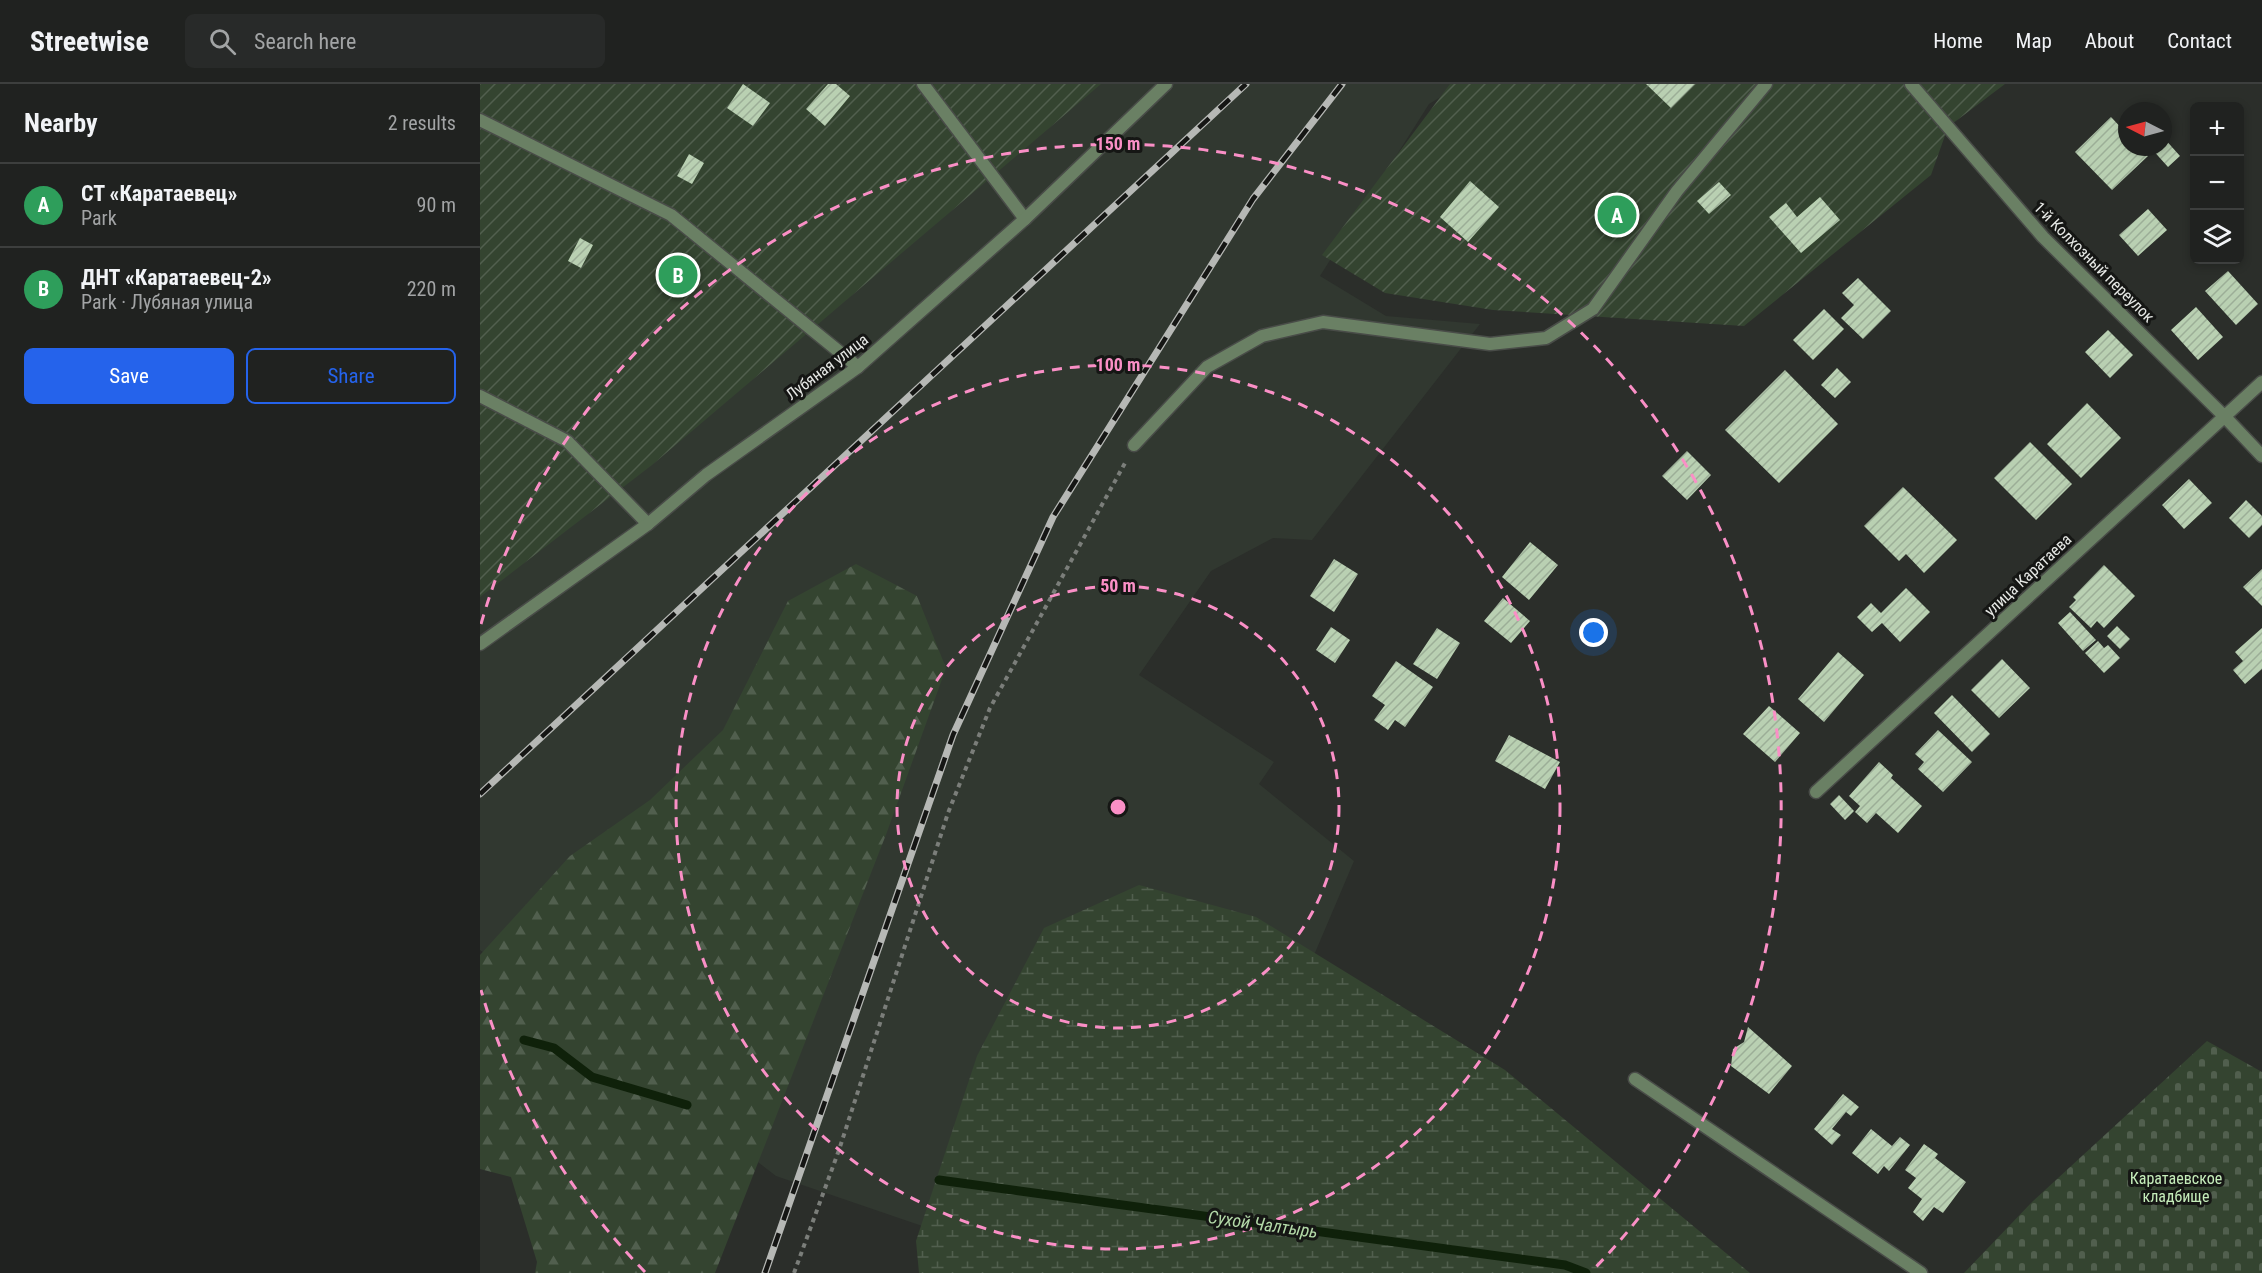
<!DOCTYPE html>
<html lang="en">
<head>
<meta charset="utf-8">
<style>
  :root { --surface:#202220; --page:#282a29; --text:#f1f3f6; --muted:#a2a4a5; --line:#3d3f3e; --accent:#2563eb }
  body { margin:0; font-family:"Roboto Condensed",sans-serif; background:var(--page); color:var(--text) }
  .controls { position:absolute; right:18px; top:18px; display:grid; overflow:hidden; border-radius:9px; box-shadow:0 3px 9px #0003 }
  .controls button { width:54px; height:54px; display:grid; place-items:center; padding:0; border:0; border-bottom:2px solid var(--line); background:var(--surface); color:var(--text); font:30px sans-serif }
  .compass { position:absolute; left:1638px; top:18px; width:54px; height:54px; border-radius:50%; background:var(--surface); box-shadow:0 3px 9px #0003; rotate:276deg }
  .you { position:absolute; left:1114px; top:549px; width:21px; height:21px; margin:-15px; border:4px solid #fff; border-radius:50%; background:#1a73e8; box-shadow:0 0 0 9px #1a73e833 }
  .badge { display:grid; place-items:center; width:39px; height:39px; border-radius:50%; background:var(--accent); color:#fff; font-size:20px; font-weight:700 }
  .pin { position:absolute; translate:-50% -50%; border:3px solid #fff; box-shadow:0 2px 6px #0006 }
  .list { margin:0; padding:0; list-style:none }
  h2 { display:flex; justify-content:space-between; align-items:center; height:78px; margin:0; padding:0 24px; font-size:26px }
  h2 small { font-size:20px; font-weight:400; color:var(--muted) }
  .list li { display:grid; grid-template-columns:39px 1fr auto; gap:18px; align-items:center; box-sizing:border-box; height:84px; padding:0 24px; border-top:2px solid var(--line) }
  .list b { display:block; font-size:22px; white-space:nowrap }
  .list p { margin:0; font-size:20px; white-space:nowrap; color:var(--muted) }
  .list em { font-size:20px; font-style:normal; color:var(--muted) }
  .actions { display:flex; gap:12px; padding:18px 24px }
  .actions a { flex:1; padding:14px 0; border:2px solid var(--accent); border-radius:9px; text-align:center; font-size:21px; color:var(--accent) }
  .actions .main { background:var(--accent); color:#fff }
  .icon { flex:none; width:33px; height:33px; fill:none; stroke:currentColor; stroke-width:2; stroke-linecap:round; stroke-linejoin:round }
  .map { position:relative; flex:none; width:1782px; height:1189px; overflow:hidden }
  header { display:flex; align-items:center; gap:36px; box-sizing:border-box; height:84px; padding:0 30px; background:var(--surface); border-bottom:2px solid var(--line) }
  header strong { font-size:28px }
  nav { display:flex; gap:33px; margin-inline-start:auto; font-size:21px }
  .search { width:420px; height:54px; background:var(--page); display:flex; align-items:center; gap:15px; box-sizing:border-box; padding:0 21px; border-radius:9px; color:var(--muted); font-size:22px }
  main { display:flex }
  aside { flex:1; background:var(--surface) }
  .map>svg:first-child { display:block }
  .built { fill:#313830 }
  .forest { fill:url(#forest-firs) }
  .wetland { fill:url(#wetland-marsh) }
  .cemetery { fill:url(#cemetery-stones) }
  .garden { fill:url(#garden-furrows) }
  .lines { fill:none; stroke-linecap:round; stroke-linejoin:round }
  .stream { stroke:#0f210a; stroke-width:9 }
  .building { fill:url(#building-hatch) }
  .service-casing { stroke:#494c48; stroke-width:15 }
  .minor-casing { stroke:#494c48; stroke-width:15 }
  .path { stroke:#7b7e7a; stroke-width:4; stroke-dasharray:4.5 4.5; stroke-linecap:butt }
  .service { stroke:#6a8064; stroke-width:12 }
  .minor { stroke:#6a8064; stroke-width:12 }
  .rail-casing { stroke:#b6b8b5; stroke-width:7 }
  .rail { stroke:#151614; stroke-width:4.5; stroke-dasharray:14; stroke-linecap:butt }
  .ring { fill:none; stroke:#fa8fc6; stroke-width:3; stroke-dasharray:10 8 }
  .labels { text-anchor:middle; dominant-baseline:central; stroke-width:6; stroke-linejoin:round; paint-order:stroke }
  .street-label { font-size:16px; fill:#e6e8e5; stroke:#151614 }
  .park-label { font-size:16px; fill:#c5ecba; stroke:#151614 }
  .water-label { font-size:18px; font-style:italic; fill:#b3d9a8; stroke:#151614 }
  .centre { fill:#fa8fc6; stroke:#151614; stroke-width:3 }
  .ring-label { font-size:18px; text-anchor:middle; font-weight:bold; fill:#fa8fc6; stroke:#151614; stroke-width:6; stroke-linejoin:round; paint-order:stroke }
</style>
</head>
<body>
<header>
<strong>Streetwise</strong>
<div class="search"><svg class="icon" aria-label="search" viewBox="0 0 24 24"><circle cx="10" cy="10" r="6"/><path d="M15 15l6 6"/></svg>Search here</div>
<nav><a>Home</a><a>Map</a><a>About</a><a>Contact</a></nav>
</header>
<main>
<aside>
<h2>Nearby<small>2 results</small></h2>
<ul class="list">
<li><span class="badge" style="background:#2e9e5b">A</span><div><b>СТ «Каратаевец»</b><p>Park</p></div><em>90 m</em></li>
<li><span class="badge" style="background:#2e9e5b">B</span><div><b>ДНТ «Каратаевец-2»</b><p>Park · Лубяная улица</p></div><em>220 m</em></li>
</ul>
<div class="actions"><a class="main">Save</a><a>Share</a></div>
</aside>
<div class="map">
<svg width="1782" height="1189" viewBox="0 0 1782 1189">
  <defs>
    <pattern id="forest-firs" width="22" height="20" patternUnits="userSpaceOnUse" patternTransform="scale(1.5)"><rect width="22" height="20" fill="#344430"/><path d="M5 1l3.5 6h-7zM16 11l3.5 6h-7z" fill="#515f4e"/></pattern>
    <pattern id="wetland-marsh" width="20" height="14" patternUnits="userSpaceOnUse" patternTransform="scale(1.5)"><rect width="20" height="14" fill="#344430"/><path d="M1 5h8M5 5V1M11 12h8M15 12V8" fill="none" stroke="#515f4e"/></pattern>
    <pattern id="cemetery-stones" width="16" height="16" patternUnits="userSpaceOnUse" patternTransform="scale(1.5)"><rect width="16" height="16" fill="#344430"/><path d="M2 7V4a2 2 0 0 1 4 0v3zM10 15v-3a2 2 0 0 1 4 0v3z" fill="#515f4e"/></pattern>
    <pattern id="garden-furrows" width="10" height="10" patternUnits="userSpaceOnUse" patternTransform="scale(1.5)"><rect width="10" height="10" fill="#344430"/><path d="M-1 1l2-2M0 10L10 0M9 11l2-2" fill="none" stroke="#515f4e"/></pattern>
    <pattern id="building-hatch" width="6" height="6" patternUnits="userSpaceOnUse" patternTransform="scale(1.5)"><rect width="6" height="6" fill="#b9d0b2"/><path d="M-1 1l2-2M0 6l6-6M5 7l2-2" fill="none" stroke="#9cae97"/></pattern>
  </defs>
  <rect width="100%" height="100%" fill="#2b2e2a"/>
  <path class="built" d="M583 0H982L949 20 840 192 906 232 1000 240 832 456 793 454 731 487 659 591 794 678 779 700 874 777 699 1189H580L296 1092 0 866V495Z"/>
  <path class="forest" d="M376 480 437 512 466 584 407 748 235 1189H55L57 1178 31 1093 0 1085V871L90 772 170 716 243 646 308 517Z"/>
  <path class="wetland" d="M659 801 776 833 1025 986 1270 1189H439L436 1157 497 972 564 844Z"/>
  <path class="cemetery" d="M1727 957 1782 988V1189H1484L1552 1118Z"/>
  <path class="garden" d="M0 0H621L172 381 0 513Z
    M970 0H1525L1468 43 1451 91 1264 242 1013 226 905 209 842 171Z"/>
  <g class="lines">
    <path class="stream" d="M44 956 74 964 112 993 207 1021
      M459 1096 1085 1181 1106 1189"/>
  </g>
  <path class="building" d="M263 0 290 19 273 42 247 24Z
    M348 0H356L370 12 345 42 326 25Z
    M1166 0H1215L1191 24Z
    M1631 33 1647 50V63H1659L1668 72 1632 106 1595 68Z
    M1683 53 1700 72 1688 83 1670 63H1683Z
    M209 70 224 79 212 100 197 92Z
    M990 97 1019 123 988 158 960 133Z
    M1239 98 1251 111 1229 130 1217 117Z
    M1340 113 1360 136 1321 169 1289 133 1306 119 1317 133Z
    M1668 125 1687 146 1658 172 1639 151Z
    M100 154 113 161 101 184 88 177Z
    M1748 187 1778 220 1756 241 1725 207Z
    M1378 194 1411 227 1383 255 1361 234 1374 221 1362 209Z
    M1716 223 1743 253 1718 276 1691 246Z
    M1344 225 1364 245 1333 276 1313 256Z
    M1628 246 1653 271 1630 294 1605 268Z
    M1357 284 1371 298 1355 314 1341 301Z
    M1305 286 1358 340 1299 399 1245 346Z
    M1607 319 1641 354 1601 394 1567 360Z
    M1550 358 1592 400 1556 436 1514 394Z
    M1207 367 1231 391 1207 416 1182 392Z
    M1709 395 1732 419 1704 445 1682 421Z
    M1423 403 1477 456 1444 489 1426 470 1419 477 1384 442Z
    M1766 416 1782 432V441L1769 454 1749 434Z
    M1050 458 1078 481 1049 516 1022 493Z
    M854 475 878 490 854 528 830 512Z
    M1624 481 1655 512 1624 544 1617 537 1611 544 1589 523 1596 516 1593 513Z
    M1782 485V522L1763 503Z
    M1426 504 1450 528 1420 558 1402 539 1392 548 1377 533 1391 519 1401 529Z
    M1023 514 1050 537 1031 559 1004 537Z
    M1590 528 1616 556 1603 567 1578 539Z
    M1637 542 1650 555 1640 565 1627 552Z
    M851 543 870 556 855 579 836 566Z
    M957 544 980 559 957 595 933 580Z
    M1782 544V585L1765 600 1753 586 1763 577 1755 568Z
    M1618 557 1624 564 1628 561 1640 574 1624 589 1605 569Z
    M1358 568 1384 591 1344 638 1318 615Z
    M1522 575 1550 604 1519 634 1491 606Z
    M916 577 953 603 925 643 915 636 908 646 894 636 905 621 892 612Z
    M1472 611 1510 650 1492 668 1454 629Z
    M1289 622 1320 649 1295 678 1263 650Z
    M1458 646 1492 678 1463 708 1438 685 1444 678 1435 670Z
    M1029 651 1080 678 1065 705 1015 677Z
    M1399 678 1413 691 1411 694 1442 722 1418 749 1396 729 1387 739 1375 728 1380 722 1369 712Z
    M1359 711 1374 727 1365 736 1350 720Z
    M1268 943 1312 982 1289 1010 1251 982 1253 965 1264 958Z
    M1363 1010 1379 1023 1371 1032 1366 1028 1352 1045 1361 1051 1352 1061 1334 1045Z
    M1391 1045 1412 1062 1420 1053 1430 1061 1409 1087 1404 1082 1398 1090 1372 1069Z
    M1444 1060 1458 1070 1455 1074 1486 1098 1463 1129 1454 1123 1443 1137 1433 1128 1442 1115 1428 1104 1436 1094 1425 1086Z"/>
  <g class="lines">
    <defs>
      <path id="service" d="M443 0 545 135
        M0 36 191 131 378 283
        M0 312 87 357 168 440"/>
      <path id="minor" d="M1431 0 1563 153 1745 333 1782 372
        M654 361 727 283 782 252 843 238 1010 260 1066 254 1113 225 1197 107 1286 0
        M0 560 168 440 226 391 378 283 545 135 686 0
        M1336 708 1782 298
        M1155 995 1441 1189"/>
    </defs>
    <use href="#service" class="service-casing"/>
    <use href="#minor" class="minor-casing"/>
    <path class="path" d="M314 1189 359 1066 468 729 510 624 645 379"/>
    <use href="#service" class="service"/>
    <use href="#minor" class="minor"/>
    <defs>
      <path id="rail" d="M0 710 766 0
        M285 1189 473 651 573 433 773 115 862 0"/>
    </defs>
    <use href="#rail" class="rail-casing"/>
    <use href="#rail" class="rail"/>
  </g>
  <g class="ring">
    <circle cx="638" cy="723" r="221"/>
    <circle cx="638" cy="723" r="442"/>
    <path d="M165 1188A663 663 0 0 1 1 906M1 540A663 663 0 1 1 1111 1188"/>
  </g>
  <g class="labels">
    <g class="street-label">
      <text transform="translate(1614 178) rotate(45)">1-й Колхозный переулок</text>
      <text transform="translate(347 283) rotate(-37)">Лубяная улица</text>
      <text transform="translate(1548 491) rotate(-43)">улица Каратаева</text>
    </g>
    <g class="park-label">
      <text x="1696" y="1094">Каратаевское<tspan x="1696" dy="18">кладбище</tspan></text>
    </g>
    <g class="water-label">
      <text transform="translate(783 1140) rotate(8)">Сухой Чалтырь</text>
    </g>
  </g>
  <circle cx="638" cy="723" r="9" class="centre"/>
  <g class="ring-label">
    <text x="638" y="66">150 m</text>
    <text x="638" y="287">100 m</text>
    <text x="638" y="508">50 m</text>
  </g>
</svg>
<div class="controls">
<button>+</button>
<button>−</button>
<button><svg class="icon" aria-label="layers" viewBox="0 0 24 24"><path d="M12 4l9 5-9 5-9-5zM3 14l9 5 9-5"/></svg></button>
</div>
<svg class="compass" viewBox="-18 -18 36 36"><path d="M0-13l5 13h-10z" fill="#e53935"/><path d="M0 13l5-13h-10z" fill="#a2a4a5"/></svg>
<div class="you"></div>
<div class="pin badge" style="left:1137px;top:131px;background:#2e9e5b">A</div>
<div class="pin badge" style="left:198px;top:191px;background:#2e9e5b">B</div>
</div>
</main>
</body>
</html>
